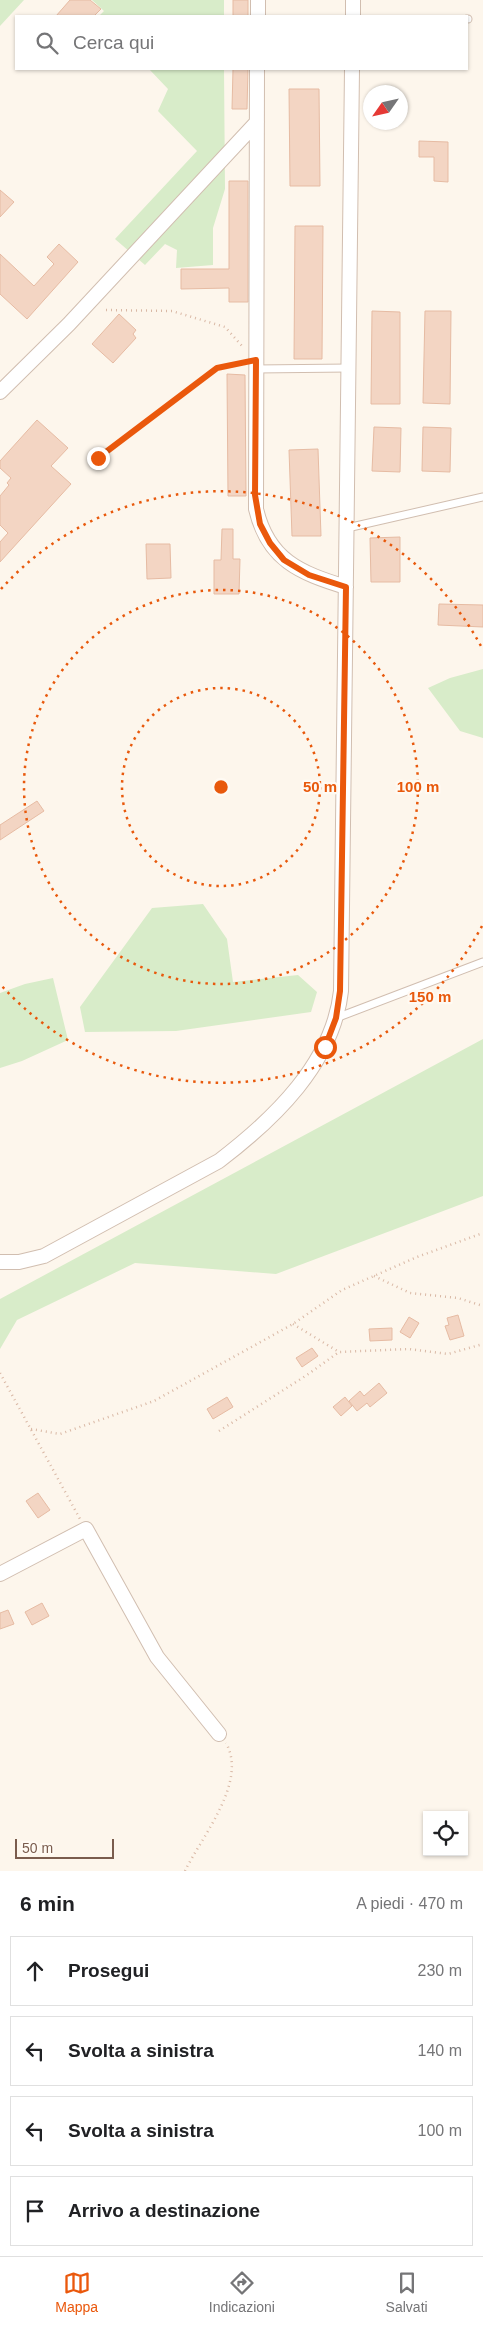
<!DOCTYPE html>
<html lang="it">
<head>
<meta charset="utf-8">
<style>
  :root { --surface:#fff; --page:#f6f6f6; --text:#202124; --muted:#757577; --line:#e0e0e0; --accent:#ea580c }
  body { margin:0; font-family:Helvetica,sans-serif; background:var(--page); color:var(--text) }
  .controls { position:absolute; right:15px; bottom:15px; display:grid; overflow:hidden; border-radius:0px; box-shadow:0 1px 4px #0004 }
  .controls button { width:45px; height:45px; display:grid; place-items:center; padding:0; border:0; border-bottom:1px solid var(--line); background:var(--surface); color:var(--text); font:25px sans-serif }
  .compass { position:absolute; left:363px; top:85px; width:45px; height:45px; border-radius:50%; background:var(--surface); box-shadow:0 1px 4px #0004; rotate:236deg }
  .scale { position:absolute; left:15px; bottom:12px; width:99px; box-sizing:border-box; padding-left:5px; border:2px solid #7a5c4d; border-top:0; font-size:14px; line-height:18px; white-space:nowrap; color:#7a5c4d; -webkit-text-stroke:4px #fffaf3; paint-order:stroke }
  .stop { position:absolute; width:15px; height:15px; margin:-11px; border:4px solid #ea580c; border-radius:50%; background:#fff }
  .stop.end { background:#ea580c; border-color:#fff; box-shadow:0 1px 5px #0008 }
  .list { margin:0; padding:0; list-style:none }
  h2 { display:flex; justify-content:space-between; align-items:center; height:65px; margin:0; padding:0 20px; font-size:21px }
  h2 small { font-size:16px; font-weight:400; color:var(--muted) }
  .list li { display:grid; grid-template-columns:32px 1fr auto; gap:15px; align-items:center; box-sizing:border-box; height:70px; margin:0 10px 10px; padding:0 10px; border:1px solid var(--line); border-radius:0px }
  .list b { display:block; font-size:19px; white-space:nowrap }
  .list em { font-size:16px; font-style:normal; color:var(--muted) }
  .icon { flex:none; width:28px; height:28px; fill:none; stroke:currentColor; stroke-width:2; stroke-linecap:round; stroke-linejoin:round }
  .map { position:relative; flex:none; width:483px; height:1871px; overflow:hidden }
  .search { position:absolute; background:var(--surface); box-shadow:0 1px 4px #0004; left:15px; right:15px; top:15px; height:55px; display:flex; align-items:center; gap:12px; box-sizing:border-box; padding:0 18px; border-radius:0px; color:var(--muted); font-size:19px }
  .sheet { height:385px; background:var(--surface) }
  nav { display:flex; justify-content:space-around; align-items:center; box-sizing:border-box; height:70px; border-top:1px solid var(--line); background:var(--surface); font-size:14px; color:var(--muted) }
  nav a { display:grid; justify-items:center; gap:2px }
  nav .on { color:var(--accent) }
  .map>svg:first-child { display:block }
  .green { fill:#d8ecc9 }
  .building { fill:#f3d5c3; stroke:#e6bba3 }
  .lines { fill:none; stroke-linecap:round; stroke-linejoin:round }
  .service-casing { stroke:#d1beb0; stroke-width:9 }
  .minor-casing { stroke:#d1beb0; stroke-width:16 }
  .path { stroke:#d9b8a5; stroke-width:2.5; stroke-dasharray:1 4; stroke-linecap:butt }
  .service { stroke:#fff; stroke-width:7 }
  .minor { stroke:#fff; stroke-width:14 }
  .route { stroke:#ea580c; stroke-width:6 }
  .ring { fill:none; stroke:#e8590c; stroke-width:2.5; stroke-dasharray:2.5 5 }
  .centre { fill:#e8590c; stroke:#fffaf3; stroke-width:2.5 }
  .ring-label { font-size:15px; text-anchor:middle; font-weight:bold; fill:#e8590c; stroke:#fffaf3; stroke-width:4.5; stroke-linejoin:round; paint-order:stroke }
</style>
</head>
<body>
<div class="map">
<svg width="483" height="1871" viewBox="0 0 483 1871">
  <rect width="100%" height="100%" fill="#fdf6ec"/>
  <path class="green" d="M0 0H24L0 26Z
    M92 0H224V16H99L104 11Z
    M149 69H224L225 189 213 228V265L176 268 177 250 165 244 145 265 115 239 197 151 158 111 168 89Z
    M483 669V738L460 731 428 688 450 678Z
    M203 904 227 939 233 982 298 975 317 992 311 1012 176 1031 85 1032 80 1007 152 908Z
    M53 978 68 1040 22 1061 0 1068V993L25 984Z
    M483 1039V1196L276 1274 135 1263 17 1320 0 1349V1299Z"/>
  <path class="building" d="M70 0H90L101 9 94 16H56Z
    M233 0H248V16H233Z
    M233 69H248L247 109H232Z
    M289 89H319L320 186H290Z
    M419 141 448 142V182L434 181V157H419Z
    M229 181H248V302H229V288L181 289V269H229Z
    M0 190 14 202 0 217Z
    M295 226H323L322 359H294Z
    M59 244 78 262 27 319 0 294V254L34 286 54 264 47 257Z
    M372 311 400 312V404H371Z
    M425 311H451L450 404 423 403Z
    M119 314 136 330 133 334 136 338 113 363 92 344Z
    M227 374 245 375 246 496H228Z
    M37 420 68 448 51 466 71 484 0 562V542L8 533 0 525V496L9 485 7 483 11 478 0 468V461Z
    M374 427 401 428 400 472 372 471Z
    M423 427 451 428 450 472 422 471Z
    M318 449 321 536H292L289 450Z
    M222 529H233V559H240L239 594H214V560H221Z
    M400 537V582H371L370 538Z
    M146 544H170L171 578 147 579Z
    M439 604 483 605V627L438 625Z
    M37 801 44 811 0 840V825Z
    M458 1315 464 1336 450 1340 445 1326 449 1325 447 1318Z
    M409 1317 419 1323 410 1338 400 1332Z
    M392 1328V1340L370 1341 369 1329Z
    M312 1348 318 1356 302 1367 296 1358Z
    M379 1383 387 1393 370 1407 367 1403 357 1411 349 1401 360 1391 364 1396Z
    M227 1397 233 1407 213 1419 207 1409Z
    M345 1397 352 1406 341 1416 333 1407Z
    M38 1493 50 1510 38 1518 26 1501Z
    M42 1603 49 1616 32 1625 25 1612Z
    M8 1610 14 1624 0 1629V1613Z"/>
  <g class="lines">
    <defs>
      <path id="service" d="M467 19H468
        M256 369 349 368
        M347 528 483 497
        M336 1018 483 962"/>
      <path id="minor" d="M258 16V0
        M353 16V0
        M257 69 256 509C268 560 300 573 346 587
        M0 392 69 324 257 122
        M0 1262H19L44 1256 219 1161C274 1119 333 1063 341 991L352 69
        M0 1574 86 1529 157 1657 219 1734"/>
    </defs>
    <use href="#service" class="service-casing"/>
    <use href="#minor" class="minor-casing"/>
    <path class="path" d="M106 310 172 311 225 327 243 347
      M98 458 217 368 244 363
      M374 1276 410 1293 458 1298 483 1306
      M293 1324 339 1352 409 1349 448 1354 483 1344
      M0 1373 80 1519
      M31 1429 60 1434 154 1401 293 1324 342 1290 417 1257 483 1233
      M219 1431 307 1375 339 1352
      M185 1871C202 1836 248 1782 226 1743"/>
    <use href="#service" class="service"/>
    <use href="#minor" class="minor"/>
  </g>
  <g class="lines">
    <path class="route" d="M98 458 217 368 256 360 255 495 260 524 270 543 284 560 309 575 346 587 340 991 336 1018 325 1047"/>
  </g>
  <g class="ring">
    <circle cx="221" cy="787" r="99"/>
    <circle cx="221" cy="787" r="197"/>
    <path d="M482 926A296 296 0 0 1 1 985M1 589A296 296 0 0 1 482 648"/>
  </g>
  <circle cx="221" cy="787" r="8" class="centre"/>
  <g class="ring-label">
    <text x="320" y="792">50 m</text>
    <text x="418" y="792">100 m</text>
    <text x="430" y="1002">150 m</text>
  </g>
</svg>
<div class="controls">
<button><svg class="icon" aria-label="locate" viewBox="0 0 24 24"><circle cx="12" cy="12" r="6"/><path d="M12 2v4M12 18v4M2 12h4M18 12h4"/></svg></button>
</div>
<svg class="compass" viewBox="-18 -18 36 36"><path d="M0-13l5 13h-10z" fill="#e53935"/><path d="M0 13l5-13h-10z" fill="#757577"/></svg>
<div class="scale">50 m</div>
<div class="stop" style="left:325px;top:1047px"></div>
<div class="stop end" style="left:98px;top:458px"></div>
<div class="search"><svg class="icon" aria-label="search" viewBox="0 0 24 24"><circle cx="10" cy="10" r="6"/><path d="M15 15l6 6"/></svg>Cerca qui</div>
</div>
<section class="sheet">
<h2>6 min<small>A piedi · 470 m</small></h2>
<ul class="list">
<li><svg class="icon" aria-label="ahead" viewBox="0 0 24 24"><path d="M12 20V5M6 11l6-6 6 6"/></svg><div><b>Prosegui</b></div><em>230 m</em></li>
<li><svg class="icon" aria-label="left" viewBox="0 0 24 24"><path d="M17 20v-9H6M10 6l-5 5 5 5"/></svg><div><b>Svolta a sinistra</b></div><em>140 m</em></li>
<li><svg class="icon" aria-label="left" viewBox="0 0 24 24"><path d="M17 20v-9H6M10 6l-5 5 5 5"/></svg><div><b>Svolta a sinistra</b></div><em>100 m</em></li>
<li><svg class="icon" aria-label="arrive" viewBox="0 0 24 24"><path d="M6 21V4h12l-3 4 3 4H6"/></svg><div><b>Arrivo a destinazione</b></div></li>
</ul>
</section>
<nav>
<a class="on"><svg class="icon" aria-label="map" viewBox="0 0 24 24"><path d="M3 6l6-2 6 2 6-2v14l-6 2-6-2-6 2zM9 4v14M15 6v14"/></svg>Mappa</a>
<a><svg class="icon" aria-label="directions" viewBox="0 0 24 24"><path d="M12 3l9 9-9 9-9-9zM9 14v-3h6M13 9l2 2-2 2"/></svg>Indicazioni</a>
<a><svg class="icon" aria-label="saved" viewBox="0 0 24 24"><path d="M7 4h10v16l-5-4-5 4z"/></svg>Salvati</a>
</nav>
</body>
</html>
